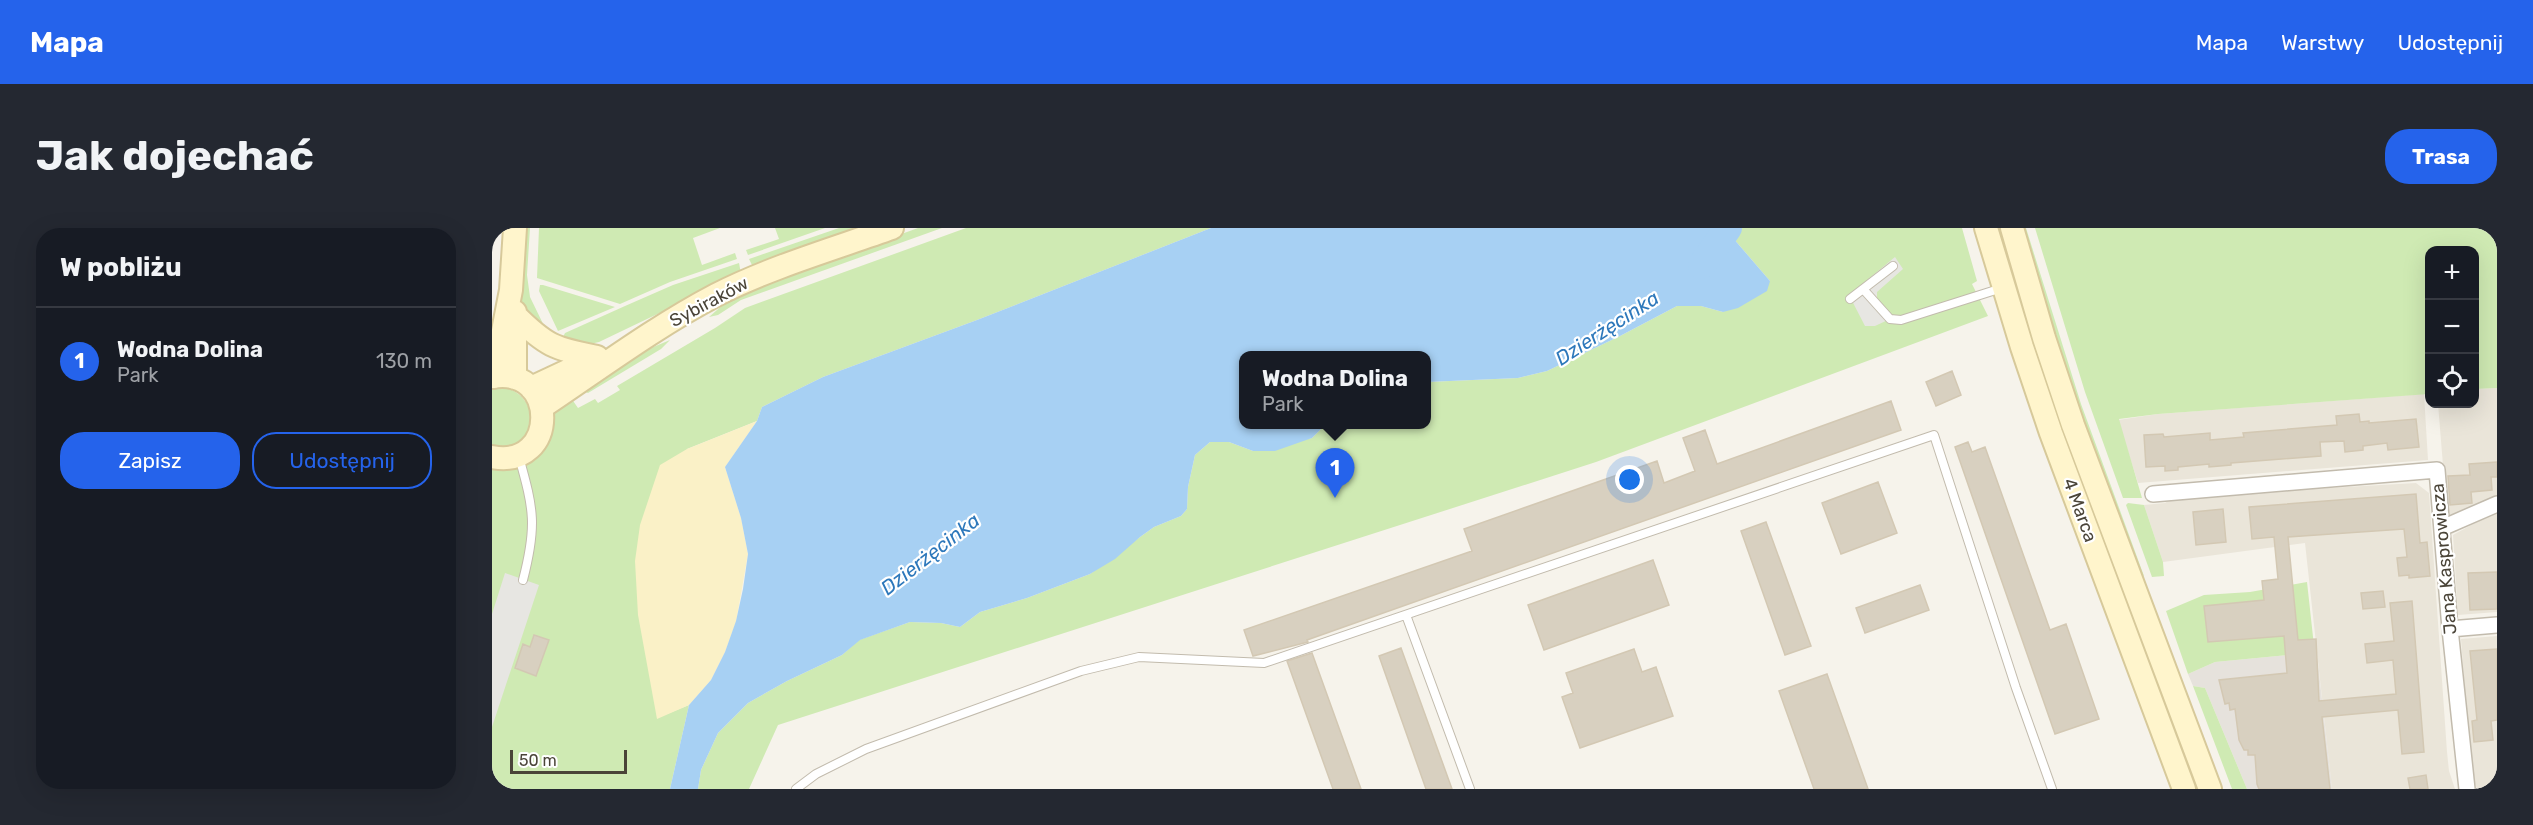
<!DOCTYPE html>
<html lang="pl">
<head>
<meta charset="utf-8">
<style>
  :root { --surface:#171b24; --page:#242831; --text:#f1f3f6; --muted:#9ea1a6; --line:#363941; --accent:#2563eb }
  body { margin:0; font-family:Rubik,sans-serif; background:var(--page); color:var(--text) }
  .controls { position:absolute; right:18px; top:18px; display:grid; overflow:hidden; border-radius:12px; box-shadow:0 6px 24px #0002 }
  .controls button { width:54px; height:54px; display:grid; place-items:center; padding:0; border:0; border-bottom:2px solid var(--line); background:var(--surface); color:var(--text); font:30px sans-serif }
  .scale { position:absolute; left:18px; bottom:15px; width:117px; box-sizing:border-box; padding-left:6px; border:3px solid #4a4438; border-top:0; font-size:16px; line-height:21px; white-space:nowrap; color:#4a4438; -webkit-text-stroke:4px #fff; paint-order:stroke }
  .you { position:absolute; left:1138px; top:252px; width:21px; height:21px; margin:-15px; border:4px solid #fff; border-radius:50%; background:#1a73e8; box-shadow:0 0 0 9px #1a73e833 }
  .badge { display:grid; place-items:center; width:39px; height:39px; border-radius:50%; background:var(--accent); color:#fff; font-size:20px; font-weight:700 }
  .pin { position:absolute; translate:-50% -50px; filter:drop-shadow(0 2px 3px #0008) }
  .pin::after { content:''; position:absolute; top:32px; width:21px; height:18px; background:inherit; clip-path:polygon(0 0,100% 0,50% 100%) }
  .popup { position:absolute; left:747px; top:123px; width:192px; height:78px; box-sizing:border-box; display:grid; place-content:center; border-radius:12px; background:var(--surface); filter:drop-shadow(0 2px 4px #0005); font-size:20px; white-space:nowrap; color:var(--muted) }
  .popup b { font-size:22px; color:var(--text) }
  .popup::after { content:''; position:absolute; left:50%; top:100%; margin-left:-12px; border:12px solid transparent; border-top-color:var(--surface) }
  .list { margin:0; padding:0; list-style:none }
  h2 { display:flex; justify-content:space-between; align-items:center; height:78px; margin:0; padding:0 24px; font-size:26px }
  h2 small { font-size:20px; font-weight:400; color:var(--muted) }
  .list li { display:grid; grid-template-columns:39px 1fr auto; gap:18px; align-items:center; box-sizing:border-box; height:108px; padding:0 24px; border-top:2px solid var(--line) }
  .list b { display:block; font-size:22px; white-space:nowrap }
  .list p { margin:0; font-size:20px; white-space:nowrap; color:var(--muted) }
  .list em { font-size:20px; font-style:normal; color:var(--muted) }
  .actions { display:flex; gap:12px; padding:18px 24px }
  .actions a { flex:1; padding:14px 0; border:2px solid var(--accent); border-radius:24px; text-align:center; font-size:21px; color:var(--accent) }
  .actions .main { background:var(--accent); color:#fff }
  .icon { flex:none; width:33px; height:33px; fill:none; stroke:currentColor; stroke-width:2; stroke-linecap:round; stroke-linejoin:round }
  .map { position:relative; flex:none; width:2005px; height:561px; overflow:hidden; border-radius:24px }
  header { display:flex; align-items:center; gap:36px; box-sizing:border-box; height:84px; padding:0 30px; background:var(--accent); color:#fff }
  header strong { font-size:28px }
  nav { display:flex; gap:33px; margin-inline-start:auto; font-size:21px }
  .intro { display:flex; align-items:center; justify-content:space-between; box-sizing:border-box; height:144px; padding:0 36px }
  h1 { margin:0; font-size:42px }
  .button { padding:15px 27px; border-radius:24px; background:var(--accent); color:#fff; font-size:21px; font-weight:700 }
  main { display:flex; gap:36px; padding:0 36px }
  aside { flex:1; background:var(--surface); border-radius:24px; box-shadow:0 6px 24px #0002 }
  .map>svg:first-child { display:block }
  .residential { fill:#eae5d9 }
  .industrial { fill:#e6e2dc }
  .green { fill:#cfeab3 }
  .sand { fill:#faf1c7 }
  .parking { fill:#e7e6e2 }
  .water { fill:#a7d0f3 }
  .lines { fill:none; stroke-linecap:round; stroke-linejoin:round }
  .river { stroke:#a7d0f3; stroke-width:28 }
  .building { fill:#d8d0c0; stroke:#d3c8b3; stroke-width:1.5 }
  .lane-casing { stroke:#c2bbad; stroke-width:10 }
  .street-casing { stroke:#c2bbad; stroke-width:18 }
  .secondary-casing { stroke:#d7c99a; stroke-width:26 }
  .lane { stroke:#fff; stroke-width:8 }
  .street { stroke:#fff; stroke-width:15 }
  .secondary { stroke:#fff5cc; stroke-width:22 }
  .labels { text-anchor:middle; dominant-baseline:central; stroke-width:4.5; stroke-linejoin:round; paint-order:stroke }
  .street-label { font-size:18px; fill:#4a4438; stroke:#fff }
  .water-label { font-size:20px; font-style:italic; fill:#2d78bb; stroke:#fff }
</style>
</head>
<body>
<header>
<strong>Mapa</strong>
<nav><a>Mapa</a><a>Warstwy</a><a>Udostępnij</a></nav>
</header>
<div class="intro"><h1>Jak dojechać</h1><a class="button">Trasa</a></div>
<main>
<aside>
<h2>W pobliżu<small></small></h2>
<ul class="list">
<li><span class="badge">1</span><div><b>Wodna Dolina</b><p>Park</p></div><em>130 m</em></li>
</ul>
<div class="actions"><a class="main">Zapisz</a><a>Udostępnij</a></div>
</aside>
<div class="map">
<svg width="2005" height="561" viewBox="0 0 2005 561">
  <rect width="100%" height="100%" fill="#f6f3eb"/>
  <path class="residential" d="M2005 160V270L1967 288 1955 286 1946 176H1982L1983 161Z
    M1932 166 1936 232 1646 255 1626 192 1666 186Z
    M1924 255 1937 265 1955 524 1957 543 1963 561H1840L1813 315 1671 334 1652 277 1673 275 1682 269Z
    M2005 283V384L1966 387 1961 307Z
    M2005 408V561H1985L1979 544 1969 411Z"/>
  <path class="industrial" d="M1796 427H1825L1840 561H1755L1713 460 1701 458 1696 446 1723 434Z"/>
  <path class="green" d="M31 0H38L35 47 38 69 56 106 33 85 28 68Z
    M47 0H228L201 10 210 37 243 25 245 31 178 54 128 76 45 50Z
    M283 0H333L256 27 254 22 287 11Z
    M347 0H374L261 39 257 31Z
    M426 0H450L249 72 226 87 217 89 233 75 255 62Z
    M474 0H719L485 92 331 149 270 179 265 193 195 221 165 490 197 477 178 561H0V236H2L77 167 86 180 103 171 106 175 128 162 125 158 223 100 253 80Z
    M1247 0H1470L1485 53 1480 56 1496 88 1104 234 286 497 257 561H206L209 542 226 505 256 475 295 453 350 427 367 412 418 394 449 395 468 399 488 384 535 370 598 346 648 309 662 299 689 288 695 281 696 259 703 227 718 214H737L761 223 820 210 833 197 934 196 935 154 1026 150 1055 143 1128 108 1185 78H1209L1231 84 1278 53 1241 10Z
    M1529 0H1534L1589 176 1652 348 1645 344 1585 180Z
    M1543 0H2005V160L1983 161 1982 22H1938L1937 166 1666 186 1627 191 1650 270H1631L1593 164Z
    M247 35 249 46 107 114 94 117 68 115 73 105 133 78 181 57Z
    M48 57H51L123 79 66 103 47 63Z
    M178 112 169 121 96 165 91 163 128 133Z
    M14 160C43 167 49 208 19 219 13 220 6 219 0 219V161Z
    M1636 275 1652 277 1671 334 1672 348 1660 349 1634 277Z
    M1815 354 1822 418 1796 427 1723 434 1696 446 1674 383 1712 367 1758 364Z
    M1701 458 1713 460 1755 561H1740Z"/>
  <path class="sand" d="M265 193 233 239 249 290 256 326 244 394 233 424 219 452 197 477 165 491 146 387 143 333 148 297 168 237 195 221Z"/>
  <path class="parking" d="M1403 29 1411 41 1385 64V71L1397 85 1398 91 1383 98H1373L1357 67Z
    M13 345 47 357 0 499V386Z"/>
  <path class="water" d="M719 0H1222L1241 10 1278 53 1275 63 1246 80 1231 84 1209 78H1185L1128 108 1055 143 1026 150 935 154 934 128H752V196L833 197 820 210 783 223H761L737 214H718L703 227 696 259 695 281 689 288 662 299 648 309 623 331 598 346 535 370 488 384 468 399 449 395 418 394 368 412 350 427 295 453 256 475 226 505 209 542 206 561H178L197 477 219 452 233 424 244 393 251 361 256 326 249 290 233 239 265 193 270 179 331 149 485 92Z"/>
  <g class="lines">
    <path class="river" d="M1210 37 1236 0"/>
  </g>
  <path class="building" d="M1460 143 1469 167 1444 178 1434 154Z
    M1399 173 1409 202 815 412 816 414 761 428 752 402 980 323 972 301 1165 233 1172 255 1203 243 1191 210 1213 202 1225 236Z
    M1867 186 1868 194 1877 193V195L1924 191 1927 219 1896 222 1895 215 1871 218V222L1853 224 1852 213 1828 214 1829 228 1739 235V237L1717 239V236L1686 239V242L1673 243V238L1654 239 1652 207 1671 206 1672 209 1718 205V212L1752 209 1751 205 1845 197 1844 188Z
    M1476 214 1480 224 1493 219 1558 402 1574 396 1607 491 1563 506 1463 219Z
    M2005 234V249H1999L2000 262 1979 264 1980 275 1958 277 1956 248 1978 247 1977 236Z
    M1386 254 1405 305 1349 326 1330 275Z
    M1924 266 1928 315 1935 314 1938 348 1917 350V347L1907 348 1905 330 1915 329 1912 301 1796 309 1806 412 1824 411 1827 473 1904 466 1901 432 1875 435 1873 416 1902 413 1898 375 1920 373 1932 524 1910 526 1906 482 1830 489 1838 561H1767L1765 556 1763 527H1756V522H1752L1747 512 1743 481 1738 482 1737 475 1733 476 1727 452 1795 445 1792 408 1716 414 1712 378 1772 372 1770 353 1786 351 1782 309 1760 311 1757 279Z
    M1731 281 1734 314 1704 317 1701 284Z
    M1274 294 1319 418 1293 427 1249 303Z
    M1161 332 1177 377 1052 422 1036 377Z
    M2005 344V381L1978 382 1976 345Z
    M1428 357 1437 382 1373 405 1364 380Z
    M1891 363 1893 379 1871 381 1869 365Z
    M42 407 57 412 44 448 23 440 31 416 38 419Z
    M909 420 960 561H934L887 428Z
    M1142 421 1150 444 1164 439 1181 488 1088 520 1070 469 1081 465 1074 445Z
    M2005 421V492L1999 493 2001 512 1982 514 1980 493 1985 492 1978 423Z
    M820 425 869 561H841L795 433Z
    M1335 446 1376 561H1322L1287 463Z
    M1934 547 1936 561H1918L1916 550Z"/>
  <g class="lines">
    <defs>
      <path id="lane" d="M1371 61 1398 91 1409 92 1510 60
        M1358 71 1401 38
        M27 229C42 282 45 298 31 352
        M914 387 978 561
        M304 561 324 546 374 521 589 443 647 429 772 435 1442 207 1524 460 1560 561"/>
      <path id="street" d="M1661 266 1945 242 1958 401 1975 561
        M1950 300 2005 276
        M1958 401 2005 397"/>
      <path id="secondary" d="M1494 0 1530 119 1559 205 1692 561
        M1520 0 1552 110 1581 197 1718 561
        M23 84V150
        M23 87C55 119 62 120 105 129
        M0 149C67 137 67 242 0 229
        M2 149 19 62 23 0
        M39 160 101 131
        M50 179C107 141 163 99 224 67 279 39 341 21 400 0"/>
    </defs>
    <use href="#lane" class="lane-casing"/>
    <use href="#street" class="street-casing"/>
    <use href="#secondary" class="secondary-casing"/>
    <use href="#lane" class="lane"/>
    <use href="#street" class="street"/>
    <use href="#secondary" class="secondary"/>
  </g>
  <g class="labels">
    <g class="street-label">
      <text transform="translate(217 74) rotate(-28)">Sybiraków</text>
      <text transform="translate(1588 282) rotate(70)">4 Marca</text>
      <text transform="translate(1952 331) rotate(-95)">Jana Kasprowicza</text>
    </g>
    <g class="water-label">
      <text transform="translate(1115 100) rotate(-33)">Dzierżęcinka</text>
      <text transform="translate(438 326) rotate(-38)">Dzierżęcinka</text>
    </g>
  </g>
</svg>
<div class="controls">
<button>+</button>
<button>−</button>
<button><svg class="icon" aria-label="locate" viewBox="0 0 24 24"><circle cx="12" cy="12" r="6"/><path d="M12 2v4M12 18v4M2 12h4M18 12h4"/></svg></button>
</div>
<div class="scale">50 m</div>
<div class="you"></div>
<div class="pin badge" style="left:843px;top:270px">1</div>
<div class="popup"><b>Wodna Dolina</b>Park</div>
</div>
</main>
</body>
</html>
